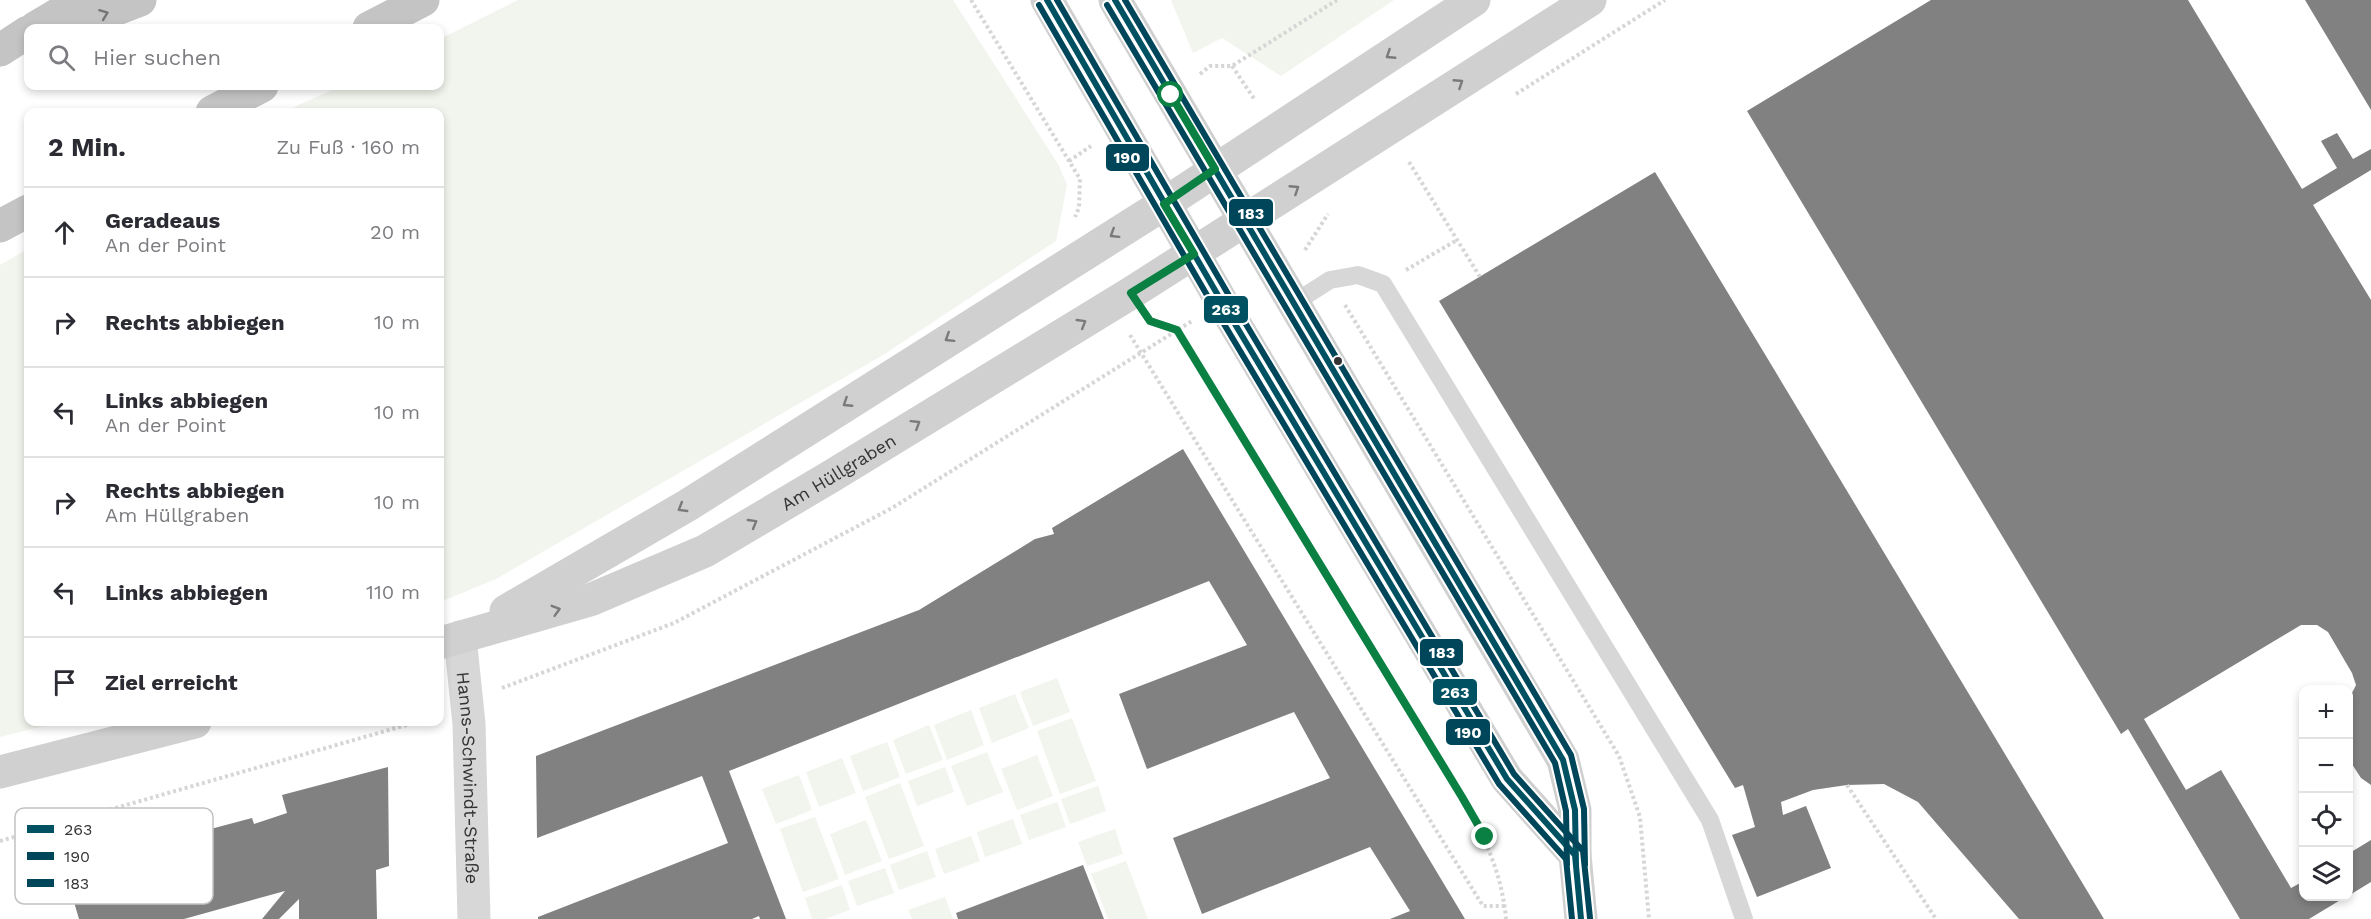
<!DOCTYPE html>
<html lang="de">
<head>
<meta charset="utf-8">
<style>
  :root { --surface:#fff; --page:#f2f2f3; --text:#2b2b33; --muted:#7c7c81; --line:#e1e1e2 }
  body { margin:0; font-family:"Work Sans",sans-serif; background:var(--page); color:var(--text) }
  .controls { position:absolute; right:18px; bottom:18px; display:grid; overflow:hidden; border-radius:12px; box-shadow:0 3px 9px #0003 }
  .controls button { width:54px; height:54px; display:grid; place-items:center; padding:0; border:0; border-bottom:2px solid var(--line); background:var(--surface); color:var(--text); font:30px sans-serif }
  .stop { position:absolute; width:18px; height:18px; margin:-14px; border:4px solid #0b8043; border-radius:50%; background:#fff }
  .stop.end { background:#0b8043; border-color:#fff; box-shadow:0 2px 6px #0008 }
  .list { margin:0; padding:0; list-style:none }
  h2 { display:flex; justify-content:space-between; align-items:center; height:78px; margin:0; padding:0 24px; font-size:26px }
  h2 small { font-size:20px; font-weight:400; color:var(--muted) }
  .list li { display:grid; grid-template-columns:39px 1fr auto; gap:18px; align-items:center; box-sizing:border-box; height:90px; padding:0 24px; border-top:2px solid var(--line) }
  .list b { display:block; font-size:22px; white-space:nowrap }
  .list p { margin:0; font-size:20px; white-space:nowrap; color:var(--muted) }
  .list em { font-size:20px; font-style:normal; color:var(--muted) }
  .icon { flex:none; width:33px; height:33px; fill:none; stroke:currentColor; stroke-width:2; stroke-linecap:round; stroke-linejoin:round }
  .map { position:relative; flex:none; width:2371px; height:919px; overflow:hidden }
  .search { position:absolute; background:var(--surface); box-shadow:0 3px 9px #0003; left:24px; top:24px; width:420px; height:66px; display:flex; align-items:center; gap:15px; box-sizing:border-box; padding:0 21px; border-radius:12px; color:var(--muted); font-size:22px }
  .panel { position:absolute; background:var(--surface); box-shadow:0 3px 9px #0003; left:24px; top:108px; width:420px; height:618px; border-radius:12px }
  .map>svg:first-child { display:block }
  .green { fill:#f1f5ed }
  .building { fill:#818181 }
  .lines { fill:none; stroke-linecap:round; stroke-linejoin:round }
  .path { stroke:#d6d6d6; stroke-width:4; stroke-dasharray:3 3; stroke-linecap:butt }
  .service { stroke:#d7d7d7; stroke-width:18 }
  .minor { stroke:#d7d7d7; stroke-width:33 }
  .secondary { stroke:#d0d0d0; stroke-width:33 }
  .motorway { stroke:#c4c4c4; stroke-width:33 }
  .bus-1-casing { stroke:#fff; stroke-width:10 }
  .bus-2-casing { stroke:#fff; stroke-width:10 }
  .bus-3-casing { stroke:#fff; stroke-width:10 }
  .bus-1 { stroke:#005262; stroke-width:6 }
  .bus-2 { stroke:#00465a; stroke-width:6 }
  .bus-3 { stroke:#00465a; stroke-width:6 }
  .oneway { stroke:#747474 }
  .oneway2 { stroke:#7a7a7a }
  .route { stroke:#0b8043; stroke-width:8 }
  .bus-dot { fill:#333; stroke:#fff; stroke-width:2 }
  .labels { text-anchor:middle; dominant-baseline:central; stroke-width:6; stroke-linejoin:round; paint-order:stroke }
  .street-label { font-size:18px; fill:#333; stroke:#fff }
  .key { fill:#fff; stroke:#c2c2c2; stroke-width:1.5 }
  .key-label { font-size:16px; fill:#333 }
  .line-badge { stroke:#fff; stroke-width:2 }
  .badge-label { font-size:16px; text-anchor:middle; font-weight:bold; fill:#fff }
</style>
</head>
<body>
<div class="map">
<svg width="2371" height="919" viewBox="0 0 2371 919">
  <rect width="100%" height="100%" fill="#fff"/>
  <path class="green" d="M518 0H953L1058 164 1067 185 1056 241 883 355 496 579 440 602V112H283L341 86H440V39Z
    M1171 0H1394L1281 76 1222 38 1193 53Z
    M28 249V722H59L0 737V265Z
    M1057 678 1070 712 1033 726 1020 692Z
    M1015 694 1029 728 992 743 979 708Z
    M971 710 984 745 947 760 934 725Z
    M1072 718 1096 781 1060 794 1037 731Z
    M929 725 943 760 906 774 893 740Z
    M887 742 900 777 863 791 850 756Z
    M987 752 1003 792 967 806 951 766Z
    M1037 755 1053 796 1017 810 1001 769Z
    M842 758 856 793 819 807 806 772Z
    M945 767 954 792 917 806 908 781Z
    M799 775 812 810 776 824 762 789Z
    M900 783 924 846 889 859 865 797Z
    M1098 786 1106 811 1070 824 1061 799Z
    M1057 802 1066 827 1029 840 1020 815Z
    M815 817 839 879 803 892 780 829Z
    M1013 819 1022 844 985 857 977 832Z
    M866 820 882 861 845 875 830 834Z
    M1115 829 1123 854 1087 866 1078 842Z
    M971 836 980 861 944 874 935 849Z
    M927 851 936 877 899 890 890 865Z
    M1126 861 1148 919H1108L1091 874Z
    M885 868 894 893 857 906 848 881Z
    M842 885 850 910 825 919H812L805 898Z
    M945 897 953 919H912L908 910Z"/>
  <path class="building" d="M1931 0H2188L2302 189 2337 168 2321 141 2337 133 2353 159 2371 149V170L2313 205 2371 300V785L2361 778 2348 758V701L2356 685 2352 673 2328 632 2317 625H2301L2144 719 2186 790 2221 770 2291 888 2304 881V896H2347L2309 919H2240L2128 729 2121 734 1747 111Z
    M2305 0H2371V110Z
    M1655 172 1763 351 2104 919H2019L1918 802 1884 784 1847 785 1813 790 1781 802 1783 815 1806 806 1831 868 1757 897 1732 835 1755 827 1743 785 1735 788 1439 301Z
    M1183 449 1465 919H1390L1410 911 1370 847 1202 914 1173 838 1330 778 1294 712 1147 769 1119 694 1247 645 1209 581 729 771 786 919H760L759 916 752 919H538V917L728 843 702 776 537 838 536 756 919 610 1035 539 1054 534 1052 528Z
    M388 767 389 866 376 870 377 919H299V899L279 919H262L285 891 184 919H79L64 868 252 818 254 824 287 813 282 795Z
    M2371 840V882L2348 896V854Z
    M1083 865 1104 919H958L956 913Z"/>
  <g class="lines">
    <path class="path" d="M971 0 1080 179 1079 208 1075 217
      M1232 66 1255 100
      M1200 74 1210 66H1232L1337 0
      M1516 94 1665 0
      M1069 161 1091 146
      M1409 162 1480 277
      M1305 250 1328 214
      M1406 270 1457 240
      M1345 305 1619 756 1640 817 1649 919
      M1152 321 1177 330 1462 797C1484 836 1502 873 1506 919
      M1130 335 1483 906H1505
      M502 688 674 623 892 508 1192 321
      M1847 785 1936 919
      M0 841 417 722"/>
    <path class="service" d="M1294 303 1330 280 1358 275 1383 284 1710 820 1744 919"/>
    <path class="minor" id="s1" d="M460 637 469 724 474 919"/>
    <g class="secondary">
      <path d="M1047 0 1223 304 1507 779 1575 855"/>
      <path d="M1115 0 1563 760 1575 810V855L1581 919"/>
      <path d="M506 611 688 505 1164 204 1474 0"/>
      <path id="s2" d="M440 643 590 600 705 551 830 477 1131 293 1590 0"/>
      <path d="M0 772 195 722"/>
    </g>
    <path class="motorway" d="M35 28 82 0
      M67 28 140 0
      M369 28 423 0
      M0 50 28 32
      M212 112 262 86
      M0 226 28 211"/>
    <defs>
      <path id="bus-1" d="M1047 0 1223 304 1507 779 1575 855 1581 919
        M1115 0 1563 760 1575 810 1576 865"/>
      <path id="bus-2" d="M1039 5 1215 309 1499 784 1566 859 1572 919
        M1107 5 1555 763 1566 811 1567 865"/>
      <path id="bus-3" d="M1057 0 1231 299 1514 774 1583 851 1590 918
        M1125 0 1571 755 1584 809 1585 865"/>
    </defs>
    <use href="#bus-1" class="bus-1-casing"/>
    <use href="#bus-2" class="bus-2-casing"/>
    <use href="#bus-3" class="bus-3-casing"/>
    <use href="#bus-1" class="bus-1"/>
    <use href="#bus-2" class="bus-2"/>
    <use href="#bus-3" class="bus-3"/>
  </g>
  <defs><path id="oneway-chevron" d="M-2-3.5L2.5 0L-2 3.5" fill="none" stroke-width="1.6" stroke-linecap="round" stroke-linejoin="round" transform="scale(1.5)"/></defs>
  <use class="oneway" href="#oneway-chevron" transform="translate(104 14) rotate(-21)"/>
  <g class="oneway2">
    <use href="#oneway-chevron" transform="translate(1390 55) rotate(147)"/>
    <use href="#oneway-chevron" transform="translate(1459 83) rotate(-33)"/>
    <use href="#oneway-chevron" transform="translate(1295 189) rotate(-33)"/>
    <use href="#oneway-chevron" transform="translate(1114 234) rotate(148)"/>
    <use href="#oneway-chevron" transform="translate(1082 323) rotate(-31)"/>
    <use href="#oneway-chevron" transform="translate(949 338) rotate(148)"/>
    <use href="#oneway-chevron" transform="translate(847 403) rotate(147)"/>
    <use href="#oneway-chevron" transform="translate(916 424) rotate(-32)"/>
    <use href="#oneway-chevron" transform="translate(682 508) rotate(149)"/>
    <use href="#oneway-chevron" transform="translate(753 523) rotate(-30)"/>
    <use href="#oneway-chevron" transform="translate(556 610) rotate(-16)"/>
  </g>
  <g class="lines">
    <path class="route" d="M1171 95 1215 169 1164 204 1194 254 1131 293 1150 321 1177 330 1462 797 1485 837"/>
  </g>
  <circle class="bus-dot" cx="1338" cy="361" r="5"/>
  <g class="labels">
    <g class="street-label">
      <text stroke="none"><textPath href="#s2" startOffset="436">Am Hüllgraben</textPath></text>
      <text stroke="none"><textPath href="#s1" startOffset="141">Hanns-Schwindt-Straße</textPath></text>
    </g>
  </g>
  <rect x="15" y="808" width="198" height="96" rx="9" class="key"/>
  <rect x="27" y="825" width="27" height="8" fill="#005262"/>
  <rect x="27" y="852" width="27" height="8" fill="#00465a"/>
  <rect x="27" y="879" width="27" height="8" fill="#00465a"/>
  <g class="key-label">
    <text x="64" y="835">263</text>
    <text x="64" y="862">190</text>
    <text x="64" y="889">183</text>
  </g>
  <g class="line-badge">
    <rect x="1105" y="143" width="45" height="29" rx="6" fill="#00465a"/>
    <rect x="1228" y="198" width="46" height="29" rx="6" fill="#00465a"/>
    <rect x="1203" y="295" width="46" height="29" rx="6" fill="#005262"/>
    <rect x="1419" y="638" width="45" height="29" rx="6" fill="#00465a"/>
    <rect x="1432" y="678" width="46" height="28" rx="6" fill="#005262"/>
    <rect x="1445" y="718" width="46" height="28" rx="6" fill="#00465a"/>
  </g>
  <g class="badge-label">
    <text x="1127" y="163">190</text>
    <text x="1251" y="219">183</text>
    <text x="1226" y="315">263</text>
    <text x="1442" y="658">183</text>
    <text x="1455" y="698">263</text>
    <text x="1468" y="738">190</text>
  </g>
</svg>
<div class="controls">
<button>+</button>
<button>−</button>
<button><svg class="icon" aria-label="locate" viewBox="0 0 24 24"><circle cx="12" cy="12" r="6"/><path d="M12 2v4M12 18v4M2 12h4M18 12h4"/></svg></button>
<button><svg class="icon" aria-label="layers" viewBox="0 0 24 24"><path d="M12 4l9 5-9 5-9-5zM3 14l9 5 9-5"/></svg></button>
</div>
<div class="stop" style="left:1171px;top:95px"></div>
<div class="stop end" style="left:1485px;top:837px"></div>
<div class="search"><svg class="icon" aria-label="search" viewBox="0 0 24 24"><circle cx="10" cy="10" r="6"/><path d="M15 15l6 6"/></svg>Hier suchen</div>
<section class="panel">
<h2>2 Min.<small>Zu Fuß · 160 m</small></h2>
<ul class="list">
<li><svg class="icon" aria-label="ahead" viewBox="0 0 24 24"><path d="M12 20V5M6 11l6-6 6 6"/></svg><div><b>Geradeaus</b><p>An der Point</p></div><em>20 m</em></li>
<li><svg class="icon" aria-label="right" viewBox="0 0 24 24"><path d="M7 20v-9h11M14 6l5 5-5 5"/></svg><div><b>Rechts abbiegen</b></div><em>10 m</em></li>
<li><svg class="icon" aria-label="left" viewBox="0 0 24 24"><path d="M17 20v-9H6M10 6l-5 5 5 5"/></svg><div><b>Links abbiegen</b><p>An der Point</p></div><em>10 m</em></li>
<li><svg class="icon" aria-label="right" viewBox="0 0 24 24"><path d="M7 20v-9h11M14 6l5 5-5 5"/></svg><div><b>Rechts abbiegen</b><p>Am Hüllgraben</p></div><em>10 m</em></li>
<li><svg class="icon" aria-label="left" viewBox="0 0 24 24"><path d="M17 20v-9H6M10 6l-5 5 5 5"/></svg><div><b>Links abbiegen</b></div><em>110 m</em></li>
<li><svg class="icon" aria-label="arrive" viewBox="0 0 24 24"><path d="M6 21V4h12l-3 4 3 4H6"/></svg><div><b>Ziel erreicht</b></div></li>
</ul>
</section>
</div>
</body>
</html>
